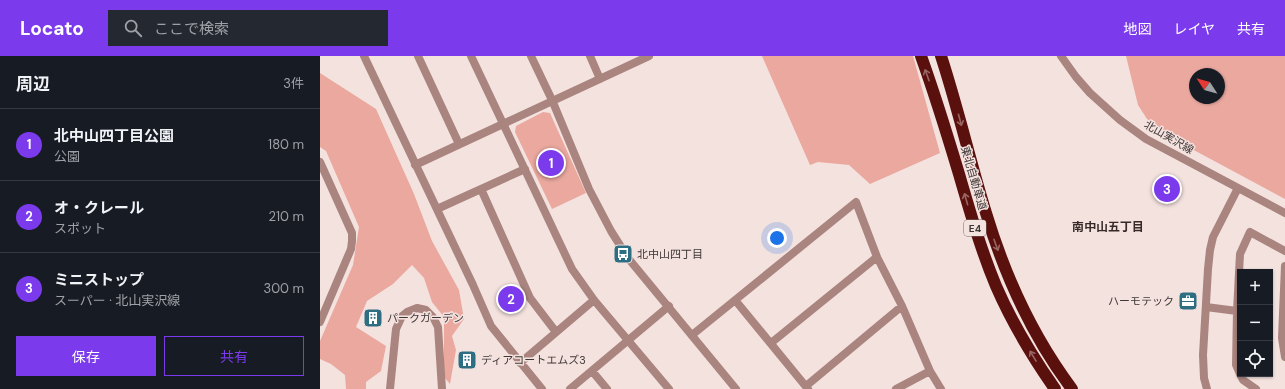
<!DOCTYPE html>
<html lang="ja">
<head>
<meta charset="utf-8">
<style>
  :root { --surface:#171b24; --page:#242831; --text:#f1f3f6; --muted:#9ea1a6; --line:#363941; --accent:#7c3aed }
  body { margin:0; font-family:"DM Sans","Noto Sans JP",sans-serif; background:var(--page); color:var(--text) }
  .controls { position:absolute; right:12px; bottom:12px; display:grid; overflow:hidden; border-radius:0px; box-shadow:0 1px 3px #0004 }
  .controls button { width:36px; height:36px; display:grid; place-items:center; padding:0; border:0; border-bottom:1px solid var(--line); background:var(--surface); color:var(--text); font:20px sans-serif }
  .compass { position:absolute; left:869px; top:12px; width:36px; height:36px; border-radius:50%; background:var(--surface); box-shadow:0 1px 3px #0004; rotate:306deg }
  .you { position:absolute; left:457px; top:182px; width:14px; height:14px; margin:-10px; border:3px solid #fff; border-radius:50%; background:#1a73e8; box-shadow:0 0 0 6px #1a73e833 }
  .badge { display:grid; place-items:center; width:26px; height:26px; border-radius:50%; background:var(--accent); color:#fff; font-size:13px; font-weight:700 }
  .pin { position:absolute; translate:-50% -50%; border:2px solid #fff; box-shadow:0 1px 4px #0006 }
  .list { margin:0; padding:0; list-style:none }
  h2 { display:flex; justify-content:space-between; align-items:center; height:52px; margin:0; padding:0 16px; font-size:17px }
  h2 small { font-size:13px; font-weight:400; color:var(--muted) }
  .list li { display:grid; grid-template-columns:26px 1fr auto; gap:12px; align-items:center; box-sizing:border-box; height:72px; padding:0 16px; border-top:1px solid var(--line) }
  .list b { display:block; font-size:15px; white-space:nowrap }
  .list p { margin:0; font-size:13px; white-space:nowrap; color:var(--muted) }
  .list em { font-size:13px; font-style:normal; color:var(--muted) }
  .actions { display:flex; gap:8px; padding:12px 16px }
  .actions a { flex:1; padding:9px 0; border:1px solid var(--accent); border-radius:0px; text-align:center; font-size:14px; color:var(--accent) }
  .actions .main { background:var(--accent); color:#fff }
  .icon { flex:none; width:22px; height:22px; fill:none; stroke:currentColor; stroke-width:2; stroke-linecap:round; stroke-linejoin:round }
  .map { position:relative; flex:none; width:965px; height:333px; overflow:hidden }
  header { display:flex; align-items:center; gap:24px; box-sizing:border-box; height:56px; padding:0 20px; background:var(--accent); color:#fff }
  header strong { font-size:19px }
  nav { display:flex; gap:22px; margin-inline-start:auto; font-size:14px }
  .search { width:280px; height:36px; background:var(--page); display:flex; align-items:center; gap:10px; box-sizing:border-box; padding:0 14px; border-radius:0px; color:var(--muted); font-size:15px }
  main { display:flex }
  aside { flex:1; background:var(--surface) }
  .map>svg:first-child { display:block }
  .green { fill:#eaa89f; fill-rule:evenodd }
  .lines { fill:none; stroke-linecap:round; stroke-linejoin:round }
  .minor { stroke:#aa847f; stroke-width:8 }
  .tertiary { stroke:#aa847f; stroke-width:8 }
  .motorway { stroke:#5a110e; stroke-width:12 }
  .oneway { stroke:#986562 }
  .labels { text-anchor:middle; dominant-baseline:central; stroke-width:3; stroke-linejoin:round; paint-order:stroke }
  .shield { fill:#f4e2df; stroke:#756a69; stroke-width:1 }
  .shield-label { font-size:10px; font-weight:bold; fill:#3e3736 }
  .street-label { font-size:11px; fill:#3e3736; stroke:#f4e2df }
  .poi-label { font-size:11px; fill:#3e3736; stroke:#f4e2df; text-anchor:start }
  .neighbourhood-label { font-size:12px; font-weight:bold; fill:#362927; stroke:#f4e2df }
</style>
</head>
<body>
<header>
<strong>Locato</strong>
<div class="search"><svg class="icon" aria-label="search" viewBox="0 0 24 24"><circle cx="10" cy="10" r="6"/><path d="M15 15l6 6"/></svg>ここで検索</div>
<nav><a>地図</a><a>レイヤ</a><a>共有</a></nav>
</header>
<main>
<aside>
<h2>周辺<small>3件</small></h2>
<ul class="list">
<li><span class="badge">1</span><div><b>北中山四丁目公園</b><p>公園</p></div><em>180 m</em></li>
<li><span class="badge">2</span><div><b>オ・クレール</b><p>スポット</p></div><em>210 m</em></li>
<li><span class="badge">3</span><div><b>ミニストップ</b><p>スーパー · 北山実沢線</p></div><em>300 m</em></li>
</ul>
<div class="actions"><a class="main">保存</a><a>共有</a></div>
</aside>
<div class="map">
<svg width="965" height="333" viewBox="0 0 965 333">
  <rect width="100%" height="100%" fill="#f4e2df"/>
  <path class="green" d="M442 0H593L620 97 550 128 529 109 498 106 490 109Z
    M806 0H965V143L870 92 827 63 818 49ZM875 18H899V42H875Z
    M0 17 56 53 94 138 112 185 139 234 144 263 132 280 136 294 130 328 125 322 124 310V261L112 246 104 222 92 209 73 228 47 245 36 271 66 290 61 315 46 326V333H26L25 319 11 308 0 303V285L33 209 39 171 6 95 0 91Z
    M223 56 230 57 266 137 232 153 195 76 196 70Z"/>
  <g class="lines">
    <path class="minor" d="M44 0 153 229 171 270 222 333
      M98 0 139 88
      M151 0 252 213 274 244 349 333
      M270 0 280 23
      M0 106 32 177V185L31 193 0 266
      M95 109 329 0
      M161 133 210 242 236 276
      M117 153 205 113
      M965 210 962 282 965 301
      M415 244 488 333
      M886 251 917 255
      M372 279 536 146 557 201 582 250 610 315 621 333
      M451 287 557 201
      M200 307 274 244
      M272 315 287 333
      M920 318 916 309 917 255 920 198 930 176 965 195
      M920 318 923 324 936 333
      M486 330 582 250
      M70 333 76 273 82 260 87 256 97 252 106 254 113 261 118 271 122 333
      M250 333 349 250
      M576 333 610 315"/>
    <path class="tertiary" d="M211 0 232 44 269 133 291 175 308 202 416 333
      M741 0 756 21 770 37 800 64 826 83 965 157
      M887 333 884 322 883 299 888 213 890 194 893 181 918 132"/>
    <path class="motorway" d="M601 0C615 39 627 78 639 118 650 156 661 194 676 230 692 267 712 300 735 333
      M621 0C638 52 650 105 666 157 685 220 713 281 752 333"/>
  </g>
  <defs><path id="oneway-shaft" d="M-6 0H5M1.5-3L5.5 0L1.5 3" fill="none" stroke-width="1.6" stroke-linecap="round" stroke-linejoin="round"/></defs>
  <g class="oneway">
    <use href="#oneway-shaft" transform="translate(607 19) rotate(-110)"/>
    <use href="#oneway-shaft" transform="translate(640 64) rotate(75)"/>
    <use href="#oneway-shaft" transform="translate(646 143) rotate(-106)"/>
    <use href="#oneway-shaft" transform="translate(676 189) rotate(70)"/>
    <use href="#oneway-shaft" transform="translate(713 300) rotate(-121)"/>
  </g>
  <defs>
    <symbol id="bus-square" viewBox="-11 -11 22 22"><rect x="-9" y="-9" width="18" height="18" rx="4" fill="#2e6e82" stroke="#f4e2df"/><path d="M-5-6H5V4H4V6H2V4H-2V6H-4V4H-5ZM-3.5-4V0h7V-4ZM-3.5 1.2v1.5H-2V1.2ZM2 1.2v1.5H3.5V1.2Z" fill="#fff"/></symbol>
    <symbol id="office-square" viewBox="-11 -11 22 22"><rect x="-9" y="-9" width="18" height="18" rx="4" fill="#2e6e82" stroke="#f4e2df"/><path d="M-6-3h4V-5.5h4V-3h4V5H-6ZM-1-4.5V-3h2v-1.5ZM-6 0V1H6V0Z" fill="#fff"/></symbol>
    <symbol id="building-square" viewBox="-11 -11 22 22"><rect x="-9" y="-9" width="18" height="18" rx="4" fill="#2e6e82" stroke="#f4e2df"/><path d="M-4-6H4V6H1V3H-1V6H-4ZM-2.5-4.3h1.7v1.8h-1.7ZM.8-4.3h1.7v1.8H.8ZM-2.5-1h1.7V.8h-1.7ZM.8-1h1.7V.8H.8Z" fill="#fff"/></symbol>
  </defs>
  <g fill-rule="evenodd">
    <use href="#bus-square" x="292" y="187" width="22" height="22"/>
    <use href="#office-square" x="857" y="234" width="22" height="22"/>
    <use href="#building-square" x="42" y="251" width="22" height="22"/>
    <use href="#building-square" x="136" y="293" width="22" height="22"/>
  </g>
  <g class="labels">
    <rect class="shield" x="644" y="164" width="22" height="16" rx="3"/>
    <g class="shield-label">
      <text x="655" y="172">E4</text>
    </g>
    <g class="street-label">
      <text transform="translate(849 81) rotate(30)">北山実沢線</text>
      <text transform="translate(654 122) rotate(74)">東北自動車道</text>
    </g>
    <g class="poi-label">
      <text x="317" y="198">北中山四丁目</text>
      <text x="854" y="245" text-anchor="end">ハーモテック</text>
      <text x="67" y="262">パークガーデン</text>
      <text x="161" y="304">ディアコートエムズ3</text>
    </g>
    <g class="neighbourhood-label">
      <text x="788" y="171">南中山五丁目</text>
    </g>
  </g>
</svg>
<div class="controls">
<button>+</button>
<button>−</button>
<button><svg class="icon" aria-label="locate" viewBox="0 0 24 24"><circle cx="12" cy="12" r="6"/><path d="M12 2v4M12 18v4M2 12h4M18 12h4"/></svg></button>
</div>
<svg class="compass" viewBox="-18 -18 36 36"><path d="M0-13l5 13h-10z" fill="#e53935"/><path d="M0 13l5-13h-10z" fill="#9ea1a6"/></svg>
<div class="you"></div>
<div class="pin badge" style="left:231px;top:107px">1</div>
<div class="pin badge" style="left:191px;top:243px">2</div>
<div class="pin badge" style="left:847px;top:133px">3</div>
</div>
</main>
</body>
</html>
